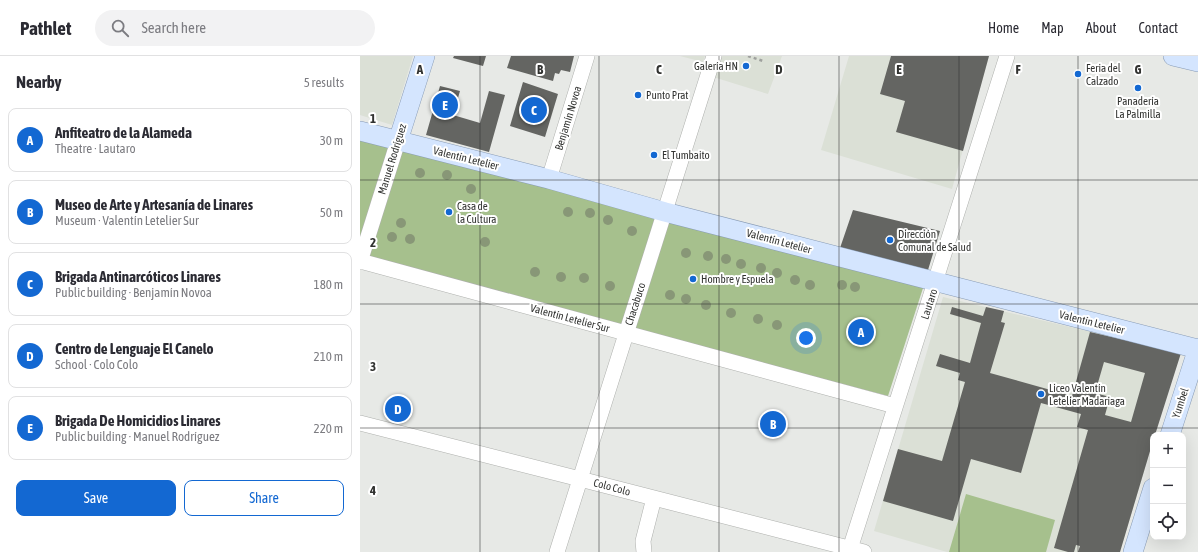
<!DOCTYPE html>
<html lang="en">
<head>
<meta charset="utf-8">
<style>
  :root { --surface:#fff; --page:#f2f2f3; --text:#2b2b33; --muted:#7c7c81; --line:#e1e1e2; --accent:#1368d2 }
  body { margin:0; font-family:"Asap Condensed",sans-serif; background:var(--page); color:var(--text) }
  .controls { position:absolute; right:12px; bottom:12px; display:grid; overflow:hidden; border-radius:8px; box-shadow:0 4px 16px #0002 }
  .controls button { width:36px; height:36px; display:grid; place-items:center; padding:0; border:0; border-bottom:1px solid var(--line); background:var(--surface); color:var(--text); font:20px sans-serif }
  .you { position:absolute; left:446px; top:282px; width:14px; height:14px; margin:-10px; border:3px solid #fff; border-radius:50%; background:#1a73e8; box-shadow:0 0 0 6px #1a73e833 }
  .badge { display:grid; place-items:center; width:26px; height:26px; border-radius:50%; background:var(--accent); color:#fff; font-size:13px; font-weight:700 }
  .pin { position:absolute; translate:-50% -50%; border:2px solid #fff; box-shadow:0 1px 4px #0006 }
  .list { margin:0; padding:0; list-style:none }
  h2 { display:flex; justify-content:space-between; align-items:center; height:52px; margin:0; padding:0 16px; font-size:17px }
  h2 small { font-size:13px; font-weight:400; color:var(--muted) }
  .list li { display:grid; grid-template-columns:26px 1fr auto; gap:12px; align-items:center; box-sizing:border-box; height:64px; margin:0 8px 8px; padding:0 8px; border:1px solid var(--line); border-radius:8px }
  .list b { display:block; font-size:15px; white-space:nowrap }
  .list p { margin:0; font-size:13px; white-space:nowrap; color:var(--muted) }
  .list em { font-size:13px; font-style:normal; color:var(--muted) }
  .actions { display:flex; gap:8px; padding:12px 16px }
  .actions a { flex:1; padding:9px 0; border:1px solid var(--accent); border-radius:8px; text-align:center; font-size:14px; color:var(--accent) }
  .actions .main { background:var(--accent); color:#fff }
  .icon { flex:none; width:22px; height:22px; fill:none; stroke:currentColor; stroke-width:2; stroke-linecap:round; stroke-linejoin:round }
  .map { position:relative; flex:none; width:838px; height:496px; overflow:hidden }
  header { display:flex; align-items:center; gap:24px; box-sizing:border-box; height:56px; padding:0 20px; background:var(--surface); border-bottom:1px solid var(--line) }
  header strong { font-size:19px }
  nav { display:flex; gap:22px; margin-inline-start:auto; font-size:14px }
  .search { width:280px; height:36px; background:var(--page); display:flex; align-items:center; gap:10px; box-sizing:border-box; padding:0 14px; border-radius:22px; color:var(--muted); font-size:15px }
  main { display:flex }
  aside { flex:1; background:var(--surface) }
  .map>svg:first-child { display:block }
  .built { fill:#dbe0d6 }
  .green { fill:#a6c08d }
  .building { fill:#646562; fill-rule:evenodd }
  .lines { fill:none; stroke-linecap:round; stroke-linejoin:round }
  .minor-casing { stroke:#aeb0ad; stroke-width:16 }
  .major-casing { stroke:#889bb5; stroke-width:20 }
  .path { stroke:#9fa19e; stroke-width:2.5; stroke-dasharray:3 3; stroke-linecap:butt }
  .minor { stroke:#fff; stroke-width:15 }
  .major { stroke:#d4e5fe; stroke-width:19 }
  .tree { fill:#889777 }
  .grid { fill:none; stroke:#313230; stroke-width:1; stroke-opacity:0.55 }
  .poi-dot { fill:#1368d2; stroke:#fff; stroke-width:1.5 }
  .labels { text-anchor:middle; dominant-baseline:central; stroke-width:4; stroke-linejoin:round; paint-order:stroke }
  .poi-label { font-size:11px; fill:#313230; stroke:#fff; text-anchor:start }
  .street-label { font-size:11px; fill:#313230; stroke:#fff }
  .grid-label { font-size:13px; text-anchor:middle; font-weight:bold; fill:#313230; stroke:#fff; stroke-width:4; stroke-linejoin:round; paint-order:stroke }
</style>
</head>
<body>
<header>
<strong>Pathlet</strong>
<div class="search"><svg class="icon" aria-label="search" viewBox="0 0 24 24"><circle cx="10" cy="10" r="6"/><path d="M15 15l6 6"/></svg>Search here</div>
<nav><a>Home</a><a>Map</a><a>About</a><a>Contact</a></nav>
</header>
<main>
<aside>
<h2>Nearby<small>5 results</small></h2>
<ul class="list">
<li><span class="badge">A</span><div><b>Anfiteatro de la Alameda</b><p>Theatre · Lautaro</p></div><em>30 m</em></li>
<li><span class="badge">B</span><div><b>Museo de Arte y Artesanía de Linares</b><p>Museum · Valentín Letelier Sur</p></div><em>50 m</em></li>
<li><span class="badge">C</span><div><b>Brigada Antinarcóticos Linares</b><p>Public building · Benjamín Novoa</p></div><em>180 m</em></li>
<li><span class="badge">D</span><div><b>Centro de Lenguaje El Canelo</b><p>School · Colo Colo</p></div><em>210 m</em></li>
<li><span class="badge">E</span><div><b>Brigada De Homicidios Linares</b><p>Public building · Manuel Rodríguez</p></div><em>220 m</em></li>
</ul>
<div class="actions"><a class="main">Save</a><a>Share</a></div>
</aside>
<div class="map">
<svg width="838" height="496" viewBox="0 0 838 496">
  <rect width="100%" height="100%" fill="#e7e9e6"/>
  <path class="built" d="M0 0H53L32 69 0 59Z
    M320 0H345L343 6Z
    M356 0H422L408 38 350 20Z
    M489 0H629L592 133 461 94Z
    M583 241 821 297 793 379V385L760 496H587L514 475Z"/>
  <path class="green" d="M0 84 564 229 528 340 0 201Z
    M606 438 695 464 686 496H589Z"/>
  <path class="building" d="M94 0H126L123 10 93 2Z
    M151 0H214L210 16 201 14 199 18 195 17 193 25 147 12Z
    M531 0H629L603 95 536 76 545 45 520 38Z
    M163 26 198 38 185 81 150 70Z
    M80 30 100 35 93 59 120 67 129 35 145 39 129 96 66 79Z
    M493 154 580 175 568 214 480 192Z
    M592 251 623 260 626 251 644 255 641 266 645 267 630 317 712 340 730 276 821 297 795 379H793V385L760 496H718L720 490 716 489 714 496H708L694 492 728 374 717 371 721 358 681 347 661 417 611 403 593 465 523 445 538 393 582 405 605 326 598 324 600 317 576 310 580 298 610 307 621 267 590 258ZM744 306 785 317 771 366 745 359 750 341 735 337Z"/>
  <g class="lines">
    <defs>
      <path id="minor" d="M189 123 227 0
        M0 205 535 350
        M0 206 38 85
        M0 367 220 423 504 496
        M197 496 354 0
        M284 496 283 485 294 442
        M489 496 647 0"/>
      <path id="major" d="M813 0 838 6
        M0 75 189 123 305 156 838 293
        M38 85 65 0
        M810 379 838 292
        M773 496 793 432"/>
    </defs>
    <use href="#minor" class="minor-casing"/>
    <use href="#major" class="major-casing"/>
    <path class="path" d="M388 0 403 5"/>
    <use href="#minor" class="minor"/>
    <use href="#major" class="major"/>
  </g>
  <g class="tree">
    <circle cx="60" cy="117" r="5"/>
    <circle cx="87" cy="119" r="5"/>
    <circle cx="111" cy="133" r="5"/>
    <circle cx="208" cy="156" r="5"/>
    <circle cx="230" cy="157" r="5"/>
    <circle cx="248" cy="164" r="5"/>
    <circle cx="41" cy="167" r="5"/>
    <circle cx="272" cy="175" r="5"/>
    <circle cx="32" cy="181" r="5"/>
    <circle cx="50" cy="183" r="5"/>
    <circle cx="125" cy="186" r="5"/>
    <circle cx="326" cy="197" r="5"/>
    <circle cx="348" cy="200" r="5"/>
    <circle cx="366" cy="203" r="5"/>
    <circle cx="381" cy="208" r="5"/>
    <circle cx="401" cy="212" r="5"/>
    <circle cx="175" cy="216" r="5"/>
    <circle cx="417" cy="217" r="5"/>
    <circle cx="201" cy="221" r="5"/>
    <circle cx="224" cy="222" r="5"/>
    <circle cx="435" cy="224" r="5"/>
    <circle cx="450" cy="229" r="5"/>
    <circle cx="482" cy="229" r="5"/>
    <circle cx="250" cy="230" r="5"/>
    <circle cx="495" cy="231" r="5"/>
    <circle cx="310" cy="239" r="5"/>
    <circle cx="326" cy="243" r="5"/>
    <circle cx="346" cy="249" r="5"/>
    <circle cx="371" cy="257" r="5"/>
    <circle cx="398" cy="263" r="5"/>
    <circle cx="417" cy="269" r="5"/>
  </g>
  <path class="grid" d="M120 0V496M239 0V496M359 0V496M479 0V496M599 0V496M718 0V496M0 124H838M0 248H838M0 372H838"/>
  <g class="poi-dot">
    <circle cx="386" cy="10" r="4"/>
    <circle cx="718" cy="18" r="4"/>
    <circle cx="778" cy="32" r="4"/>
    <circle cx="278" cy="39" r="4"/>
    <circle cx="294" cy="99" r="4"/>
    <circle cx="89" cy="156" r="4"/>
    <circle cx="530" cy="184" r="4"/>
    <circle cx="333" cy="223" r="4"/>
    <circle cx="681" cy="338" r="4"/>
  </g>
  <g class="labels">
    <g class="poi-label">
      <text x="378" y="10" text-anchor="end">Galería HN</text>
      <text x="726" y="12">Feria del<tspan x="726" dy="13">Calzado</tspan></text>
      <text x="286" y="39">Punto Prat</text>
      <text x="778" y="45" text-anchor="middle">Panadería<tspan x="778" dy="13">La Palmilla</tspan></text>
      <text x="302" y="99">El Tumbaito</text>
      <text x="97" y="150">Casa de<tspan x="97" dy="13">la Cultura</tspan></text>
      <text x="538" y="178">Dirección<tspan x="538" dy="13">Comunal de Salud</tspan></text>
      <text x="341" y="223">Hombre y Espuela</text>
      <text x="689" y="332">Liceo Valentín<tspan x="689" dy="13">Letelier Madariaga</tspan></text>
    </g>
    <g class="street-label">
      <text transform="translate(208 62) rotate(-73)">Benjamín Novoa</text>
      <text transform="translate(106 102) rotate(14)">Valentín Letelier</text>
      <text transform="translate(32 103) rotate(-73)">Manuel Rodríguez</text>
      <text transform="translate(419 185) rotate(15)">Valentín Letelier</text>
      <text transform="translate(275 248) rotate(-72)">Chacabuco</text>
      <text transform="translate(569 248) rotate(-72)">Lautaro</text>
      <text transform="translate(210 262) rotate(15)">Valentín Letelier Sur</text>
      <text transform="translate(732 266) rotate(14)">Valentín Letelier</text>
      <text transform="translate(820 347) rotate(-72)">Yumbel</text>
      <text transform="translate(252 431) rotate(15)">Colo Colo</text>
    </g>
  </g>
  <g class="grid-label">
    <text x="60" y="18">A</text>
    <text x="180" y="18">B</text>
    <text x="299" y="18">C</text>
    <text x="419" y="18">D</text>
    <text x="539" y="18">E</text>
    <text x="658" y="18">F</text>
    <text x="778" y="18">G</text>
    <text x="13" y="67">1</text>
    <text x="13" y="191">2</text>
    <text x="13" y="315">3</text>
    <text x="13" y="439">4</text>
  </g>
</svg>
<div class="controls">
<button>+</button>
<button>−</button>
<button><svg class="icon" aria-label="locate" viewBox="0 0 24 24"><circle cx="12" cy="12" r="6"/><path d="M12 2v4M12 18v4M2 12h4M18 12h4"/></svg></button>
</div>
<div class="you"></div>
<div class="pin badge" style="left:501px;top:276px">A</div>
<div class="pin badge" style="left:413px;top:368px">B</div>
<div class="pin badge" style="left:174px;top:54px">C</div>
<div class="pin badge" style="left:38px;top:353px">D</div>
<div class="pin badge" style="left:85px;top:49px">E</div>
</div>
</main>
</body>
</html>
